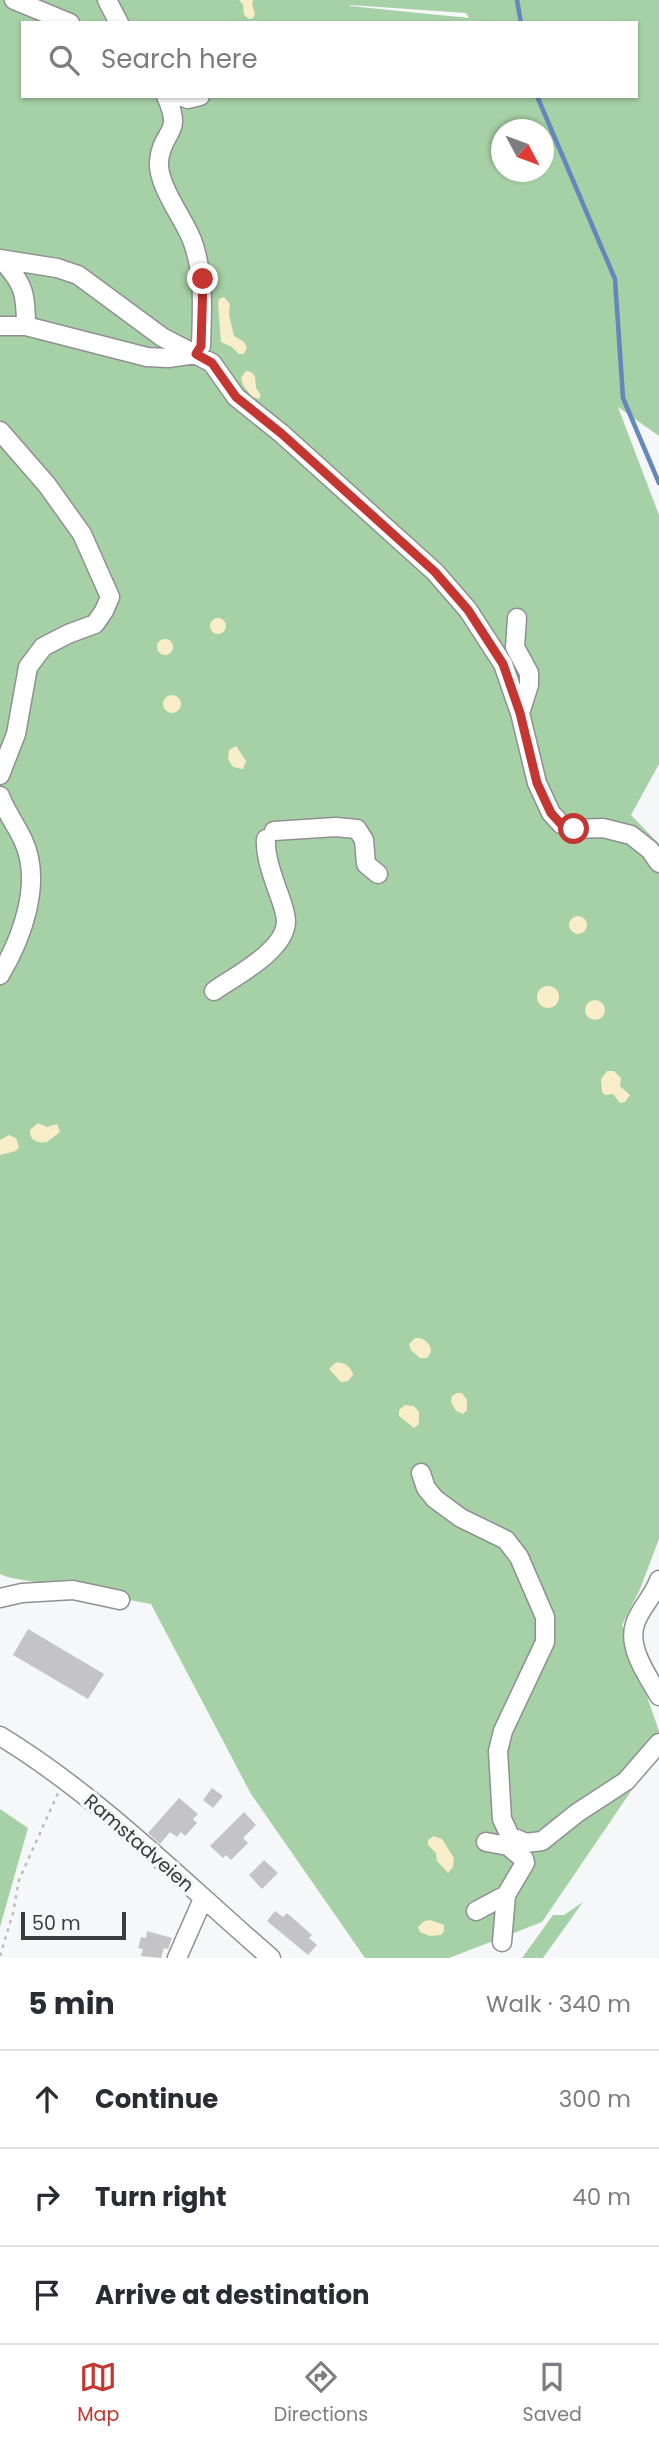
<!DOCTYPE html>
<html lang="en">
<head>
<meta charset="utf-8">
<style>
  :root { --surface:#fff; --page:#f7f7f7; --text:#2b2b33; --muted:#7c7c81; --line:#e1e1e2; --accent:#c43631 }
  body { margin:0; font-family:Poppins,sans-serif; background:var(--page); color:var(--text) }
  .compass { position:absolute; left:491px; top:119px; width:63px; height:63px; border-radius:50%; background:var(--surface); box-shadow:0 2px 5px #0004; rotate:131deg }
  .scale { position:absolute; left:21px; bottom:18px; width:105px; box-sizing:border-box; padding-left:7px; border:4px solid #3b3b3c; border-top:0; font-size:19px; line-height:24px; white-space:nowrap; color:#3b3b3c; -webkit-text-stroke:5px #f6f7f9; paint-order:stroke }
  .stop { position:absolute; width:21px; height:21px; margin:-16px; border:5px solid #c43631; border-radius:50%; background:#fff }
  .stop.end { background:#c43631; border-color:#fff; box-shadow:0 2px 7px #0008 }
  .list { margin:0; padding:0; list-style:none }
  h2 { display:flex; justify-content:space-between; align-items:center; height:91px; margin:0; padding:0 28px; font-size:30px }
  h2 small { font-size:23px; font-weight:400; color:var(--muted) }
  .list li { display:grid; grid-template-columns:46px 1fr auto; gap:21px; align-items:center; box-sizing:border-box; height:98px; padding:0 28px; border-top:2px solid var(--line) }
  .list b { display:block; font-size:26px; white-space:nowrap }
  .list em { font-size:23px; font-style:normal; color:var(--muted) }
  .icon { flex:none; width:38px; height:38px; fill:none; stroke:currentColor; stroke-width:2; stroke-linecap:round; stroke-linejoin:round }
  .map { position:relative; flex:none; width:659px; height:1958px; overflow:hidden }
  .search { position:absolute; background:var(--surface); box-shadow:0 2px 5px #0004; left:21px; right:21px; top:21px; height:77px; display:flex; align-items:center; gap:18px; box-sizing:border-box; padding:0 24px; border-radius:0px; color:var(--muted); font-size:26px }
  .sheet { height:385px; background:var(--surface) }
  nav { display:flex; justify-content:space-around; align-items:center; box-sizing:border-box; height:98px; border-top:2px solid var(--line); background:var(--surface); font-size:19px; color:var(--muted) }
  nav a { display:grid; justify-items:center; gap:4px }
  nav .on { color:var(--accent) }
  .map>svg:first-child { display:block }
  .green { fill:#a6d0a6; fill-rule:evenodd }
  .sand { fill:#f7edc8 }
  .lines { fill:none; stroke-linecap:round; stroke-linejoin:round }
  .stream { stroke:#6587bb; stroke-width:4.5 }
  .building { fill:#c4c4c7 }
  .minor-casing { stroke:#8f9092; stroke-width:21 }
  .path { stroke:#bbbcbd; stroke-width:2.5; stroke-dasharray:3.5 5; stroke-linecap:butt }
  .minor { stroke:#fff; stroke-width:18 }
  .route { stroke:#c43631; stroke-width:9 }
  .labels { text-anchor:middle; dominant-baseline:central; stroke-width:7; stroke-linejoin:round; paint-order:stroke }
  .street-label { font-size:19px; fill:#3b3b3c; stroke:#f6f7f9 }
</style>
</head>
<body>
<div class="map">
<svg width="659" height="1958" viewBox="0 0 659 1958">
  <rect width="100%" height="100%" fill="#f6f7f9"/>
  <path class="green" d="M0 0H659V436L618 407 659 515V764L631 815 659 844V1539L640 1589 622 1625 659 1731V1750L542 1922 449 1958H365L251 1794 151 1604 7 1577 0 1574ZM350 5 466 13 469 18 350 6ZM23 23H636V96H23ZM502 130H544V172H502Z
    M0 1809 28 1828 0 1927Z
    M583 1902 543 1958H522L553 1915H564Z"/>
  <path class="sand" d="M239 0H253L252 4 255 14 253 18 249 19 244 15 243 5Z
    M224 297 230 304 229 315 234 336 243 341 247 347 244 354H239L232 347 221 342 218 303 219 299Z
    M246 371 251 372 255 376 256 388 261 395 259 399 252 397 243 385 241 378Z
    M210 626a8 8 0 1 1 16 0a8 8 0 1 1-16 0Z
    M157 647a8 8 0 1 1 16 0a8 8 0 1 1-16 0Z
    M163 704a9 9 0 1 1 18 0a9 9 0 1 1-18 0Z
    M236 746 246 761 243 769 233 767 228 759 229 750Z
    M569 925a9 9 0 1 1 18 0a9 9 0 1 1-18 0Z
    M537 997a11 11 0 1 1 22 0a11 11 0 1 1-22 0Z
    M585 1010a10 10 0 1 1 20 0a10 10 0 1 1-20 0Z
    M607 1071H614L621 1078 620 1086 630 1095 625 1102 620 1103 613 1094 605 1095 602 1092 601 1079Z
    M38 1123 47 1127 57 1124 60 1132 47 1142C38 1144 29 1140 30 1130Z
    M9 1135 16 1138 19 1147 16 1151 0 1155V1140Z
    M415 1338C424 1337 431 1343 431 1352L427 1358H420L411 1350 409 1344Z
    M335 1363C343 1361 352 1367 353 1375L348 1381 341 1382 329 1369Z
    M457 1393H462L467 1400V1410L463 1414 456 1411 451 1402 452 1396Z
    M405 1405 414 1406 419 1412V1424L414 1428 399 1416V1410Z
    M434 1836 442 1839 454 1858 453 1867 448 1873 437 1861 436 1853 428 1845V1840Z
    M430 1920 444 1925V1931L441 1935 430 1936 420 1932 418 1927 424 1921Z"/>
  <g class="lines">
    <path class="stream" d="M517 0 521 23
      M537 96 615 279 623 398 659 483"/>
  </g>
  <path class="building" d="M28 1629 104 1674 88 1699 13 1655Z
    M212 1788 223 1796 213 1808 203 1800Z
    M179 1798 198 1814 193 1819 197 1823 185 1836 181 1832 177 1837 170 1832 160 1844 148 1833Z
    M244 1812 256 1825 243 1838 248 1843 231 1860 226 1855 223 1858 210 1846Z
    M264 1860 278 1873 262 1889 249 1875Z
    M275 1911 283 1917 287 1913 312 1935 309 1938 317 1945 308 1955 267 1921Z
    M147 1931 172 1938 168 1949 164 1948 161 1958 141 1956 143 1949 138 1948 141 1937 146 1938Z"/>
  <g class="lines">
    <defs>
      <path id="minor" d="M14 0 70 23
        M107 0 119 23
        M180 96 188 99 200 96
        M0 259 57 268 78 275 162 337 212 363 236 397 282 434 435 572 468 610 503 664 520 713 537 783 551 813 561 824 574 829 603 828 631 835 650 850 659 863
        M2 260C24 284 26 294 26 326
        M0 326H26L147 357 168 358 196 354 201 346C202 309 205 275 192 240 183 217 157 185 159 161 162 129 184 136 166 96
        M0 431 47 485 82 534 110 597 104 611 95 624 68 634 43 647 28 667 16 734 0 775
        M517 618 515 647 529 673V685L520 713
        M0 796C6 812 16 825 23 840 43 882 22 938 0 975
        M274 831 336 827 357 829 364 840 366 864 378 874
        M214 991C235 976 285 951 286 922 286 910 280 898 276 886 271 871 265 855 266 839
        M421 1473 426 1488 435 1499 461 1518 506 1540 519 1557 545 1617V1642L503 1731 498 1751 502 1819 510 1836 526 1843 542 1841 577 1813 626 1781 659 1743
        M659 1580C654 1596 640 1608 635 1624 627 1648 648 1676 659 1696
        M0 1598 22 1593 73 1590 120 1600
        M0 1736C100 1797 183 1882 271 1958
        M486 1842 508 1846 521 1857
        M476 1911 506 1895 525 1863 524 1859
        M502 1942 506 1895
        M177 1958 203 1899"/>
    </defs>
    <use href="#minor" class="minor-casing"/>
    <path class="path" d="M0 1956 13 1913 19 1880 58 1793"/>
    <use href="#minor" class="minor"/>
  </g>
  <g class="lines">
    <path class="route" d="M203 279 201 346 196 354 212 363 236 397 282 434 435 572 468 610 503 664 520 713 537 783 551 813 561 824 574 829"/>
  </g>
  <g class="labels">
    <g class="street-label">
      <text transform="translate(139 1843) rotate(41)">Ramstadveien</text>
    </g>
  </g>
</svg>
<svg class="compass" viewBox="-18 -18 36 36"><path d="M0-13l5 13h-10z" fill="#e53935"/><path d="M0 13l5-13h-10z" fill="#7c7c81"/></svg>
<div class="scale">50 m</div>
<div class="stop" style="left:574px;top:829px"></div>
<div class="stop end" style="left:203px;top:279px"></div>
<div class="search"><svg class="icon" aria-label="search" viewBox="0 0 24 24"><circle cx="10" cy="10" r="6"/><path d="M15 15l6 6"/></svg>Search here</div>
</div>
<section class="sheet">
<h2>5 min<small>Walk · 340 m</small></h2>
<ul class="list">
<li><svg class="icon" aria-label="ahead" viewBox="0 0 24 24"><path d="M12 20V5M6 11l6-6 6 6"/></svg><div><b>Continue</b></div><em>300 m</em></li>
<li><svg class="icon" aria-label="right" viewBox="0 0 24 24"><path d="M7 20v-9h11M14 6l5 5-5 5"/></svg><div><b>Turn right</b></div><em>40 m</em></li>
<li><svg class="icon" aria-label="arrive" viewBox="0 0 24 24"><path d="M6 21V4h12l-3 4 3 4H6"/></svg><div><b>Arrive at destination</b></div></li>
</ul>
</section>
<nav>
<a class="on"><svg class="icon" aria-label="map" viewBox="0 0 24 24"><path d="M3 6l6-2 6 2 6-2v14l-6 2-6-2-6 2zM9 4v14M15 6v14"/></svg>Map</a>
<a><svg class="icon" aria-label="directions" viewBox="0 0 24 24"><path d="M12 3l9 9-9 9-9-9zM9 14v-3h6M13 9l2 2-2 2"/></svg>Directions</a>
<a><svg class="icon" aria-label="saved" viewBox="0 0 24 24"><path d="M7 4h10v16l-5-4-5 4z"/></svg>Saved</a>
</nav>
</body>
</html>
